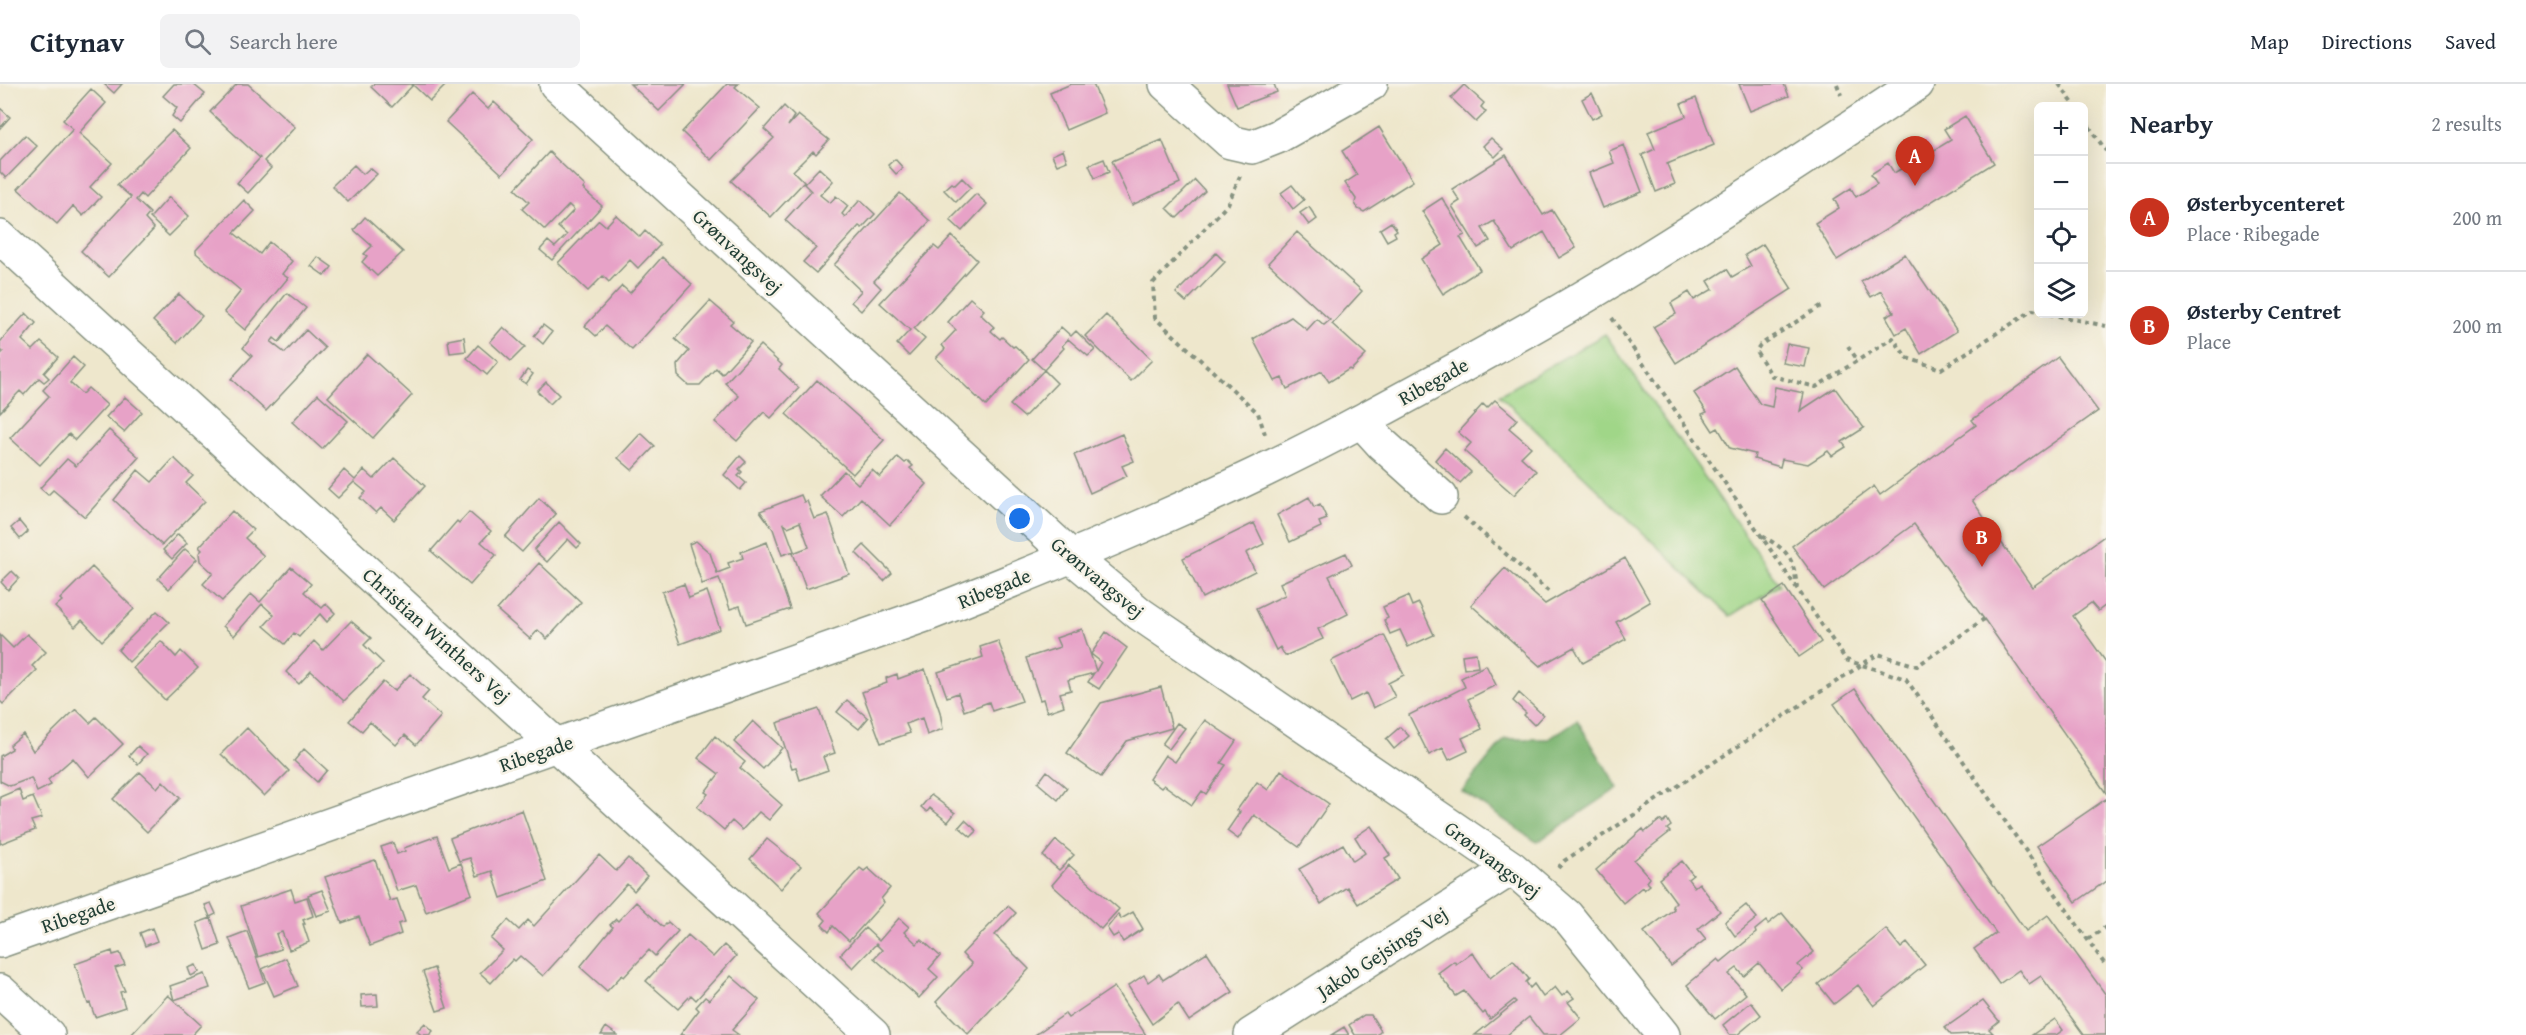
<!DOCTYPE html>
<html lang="en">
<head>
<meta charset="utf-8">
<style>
  :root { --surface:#fff; --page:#f2f2f3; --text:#1f2937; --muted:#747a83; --line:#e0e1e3; --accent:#c8321e }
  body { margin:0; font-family:"Gentium Book Plus",serif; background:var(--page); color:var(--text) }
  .controls { position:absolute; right:18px; top:18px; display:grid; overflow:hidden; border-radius:9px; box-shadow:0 6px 24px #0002 }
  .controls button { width:54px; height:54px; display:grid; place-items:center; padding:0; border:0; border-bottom:2px solid var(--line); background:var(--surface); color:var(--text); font:30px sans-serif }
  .you { position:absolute; left:1020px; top:435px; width:21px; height:21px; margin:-15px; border:4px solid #fff; border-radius:50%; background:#1a73e8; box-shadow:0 0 0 9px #1a73e833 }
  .badge { display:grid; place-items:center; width:39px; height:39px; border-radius:50%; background:var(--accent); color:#fff; font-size:20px; font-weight:700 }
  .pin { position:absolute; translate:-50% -50px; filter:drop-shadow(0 2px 3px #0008) }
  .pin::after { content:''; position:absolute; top:32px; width:21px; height:18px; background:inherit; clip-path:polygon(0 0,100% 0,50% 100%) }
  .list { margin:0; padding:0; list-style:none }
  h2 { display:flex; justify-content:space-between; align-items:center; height:78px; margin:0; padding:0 24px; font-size:26px }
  h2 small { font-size:20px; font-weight:400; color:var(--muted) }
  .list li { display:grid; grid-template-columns:39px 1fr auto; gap:18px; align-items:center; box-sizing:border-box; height:108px; padding:0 24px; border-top:2px solid var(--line) }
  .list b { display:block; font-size:22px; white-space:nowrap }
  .list p { margin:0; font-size:20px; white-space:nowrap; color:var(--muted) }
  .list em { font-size:20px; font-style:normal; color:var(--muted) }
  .icon { flex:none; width:33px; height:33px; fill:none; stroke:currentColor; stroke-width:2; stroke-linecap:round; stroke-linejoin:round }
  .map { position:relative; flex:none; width:2106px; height:951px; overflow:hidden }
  header { display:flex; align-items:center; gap:36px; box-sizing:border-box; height:84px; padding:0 30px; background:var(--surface); border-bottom:2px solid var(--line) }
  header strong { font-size:28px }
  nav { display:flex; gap:33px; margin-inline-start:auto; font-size:21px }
  .search { width:420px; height:54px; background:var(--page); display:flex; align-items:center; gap:15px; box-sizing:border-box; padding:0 21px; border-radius:9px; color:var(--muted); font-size:22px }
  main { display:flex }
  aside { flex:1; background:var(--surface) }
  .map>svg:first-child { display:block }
  .green { fill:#a0d688; stroke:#608a5e; stroke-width:1.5 }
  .forest { fill:#80b774; stroke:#507a54; stroke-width:1.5 }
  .building { fill:#e7a2c7 }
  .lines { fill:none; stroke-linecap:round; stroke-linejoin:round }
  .minor-casing { stroke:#869280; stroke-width:36 }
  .path { stroke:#869280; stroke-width:4; stroke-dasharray:4.5 4.5; stroke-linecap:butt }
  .minor { stroke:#fff; stroke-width:33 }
  .labels { text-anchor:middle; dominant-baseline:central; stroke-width:5; stroke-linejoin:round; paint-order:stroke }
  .street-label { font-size:20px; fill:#1f3d34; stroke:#f7f3e8 }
</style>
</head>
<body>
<header>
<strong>Citynav</strong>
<div class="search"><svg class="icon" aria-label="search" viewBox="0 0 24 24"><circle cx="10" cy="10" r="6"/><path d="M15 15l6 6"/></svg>Search here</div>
<nav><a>Map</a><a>Directions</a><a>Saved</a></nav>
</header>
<main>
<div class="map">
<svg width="2106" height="951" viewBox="0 0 2106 951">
  <rect width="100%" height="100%" fill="#f7f3e8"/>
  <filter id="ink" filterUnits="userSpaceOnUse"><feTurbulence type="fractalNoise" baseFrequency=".0167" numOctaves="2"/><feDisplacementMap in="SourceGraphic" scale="12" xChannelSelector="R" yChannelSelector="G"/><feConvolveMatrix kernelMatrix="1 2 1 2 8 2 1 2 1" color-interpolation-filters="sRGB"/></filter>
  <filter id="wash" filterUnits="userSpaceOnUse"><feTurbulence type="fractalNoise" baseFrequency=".008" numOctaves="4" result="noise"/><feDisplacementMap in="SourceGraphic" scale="24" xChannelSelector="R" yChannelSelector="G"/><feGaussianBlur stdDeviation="1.35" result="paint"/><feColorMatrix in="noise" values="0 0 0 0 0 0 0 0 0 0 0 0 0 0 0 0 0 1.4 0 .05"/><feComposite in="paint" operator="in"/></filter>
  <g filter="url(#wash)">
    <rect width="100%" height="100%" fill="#eee7cc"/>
    <path class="green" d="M1605 250 1780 501 1730 532 1499 311Z"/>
    <path class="forest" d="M1577 636 1618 704 1537 758 1462 707 1505 655H1549Z"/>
    <g id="blocks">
      <path class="building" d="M104 0H122L114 9Z
        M174 0H193L205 10 180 39 172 32 177 24 163 12Z
        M237 0H248L295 43 264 77 271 84 248 109 237 99 260 74 210 28Z
        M374 0H447L430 17 413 1 392 23 371 3Z
        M630 0H686L659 27Z
        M727 0H738L735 3 760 24 711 76 682 48Z
        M1071 0H1093L1105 29 1066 46 1050 9Z
        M1227 0H1274L1277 8 1237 23Z
        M1739 0H1784L1789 12 1750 27Z
        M1464 1 1484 19 1481 23 1486 28 1476 38 1451 14Z
        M91 5 106 19 79 49 112 79 90 103 101 113 83 132 73 122 57 140 18 105 73 45 63 36Z
        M1592 9 1602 30 1592 35 1582 15Z
        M472 10 488 25 494 18 533 55 502 90 446 38Z
        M1696 14 1714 61 1667 80 1675 100 1656 108 1642 71 1655 65 1648 48 1686 32 1681 20Z
        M784 22 794 32 788 42 798 31 829 56 816 70 813 67 793 87 804 98 771 133 731 97 774 54 764 45Z
        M0 24 10 33 0 44Z
        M1965 32 1994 79 1837 176 1815 139 1839 124 1834 115 1851 104 1856 113 1877 100 1871 90 1888 79 1894 89 1913 78 1907 68 1926 56 1933 67 1951 56 1944 45Z
        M1379 43 1413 97 1364 128 1358 125 1355 119 1356 115 1345 99 1357 91 1342 67Z
        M172 46 191 64 145 114 141 110 136 116 150 129 145 135 154 145 109 193 81 167 131 113 117 101Z
        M25 51 37 62 6 94 0 88V77Z
        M1491 54 1503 65 1495 73 1483 62Z
        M1162 56 1180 99 1132 121 1112 77Z
        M1624 61 1642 108 1603 124 1589 89 1614 79 1609 67Z
        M1063 66 1067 77 1057 81 1052 71Z
        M549 68 585 102 583 105 602 122 552 176 540 166 548 157 555 163 567 151 558 143 574 126 569 121 545 146 522 125 529 118 515 105Z
        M1506 71 1543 131 1552 126 1576 164 1559 174 1544 148 1513 167 1494 137 1482 144 1490 157 1478 164 1452 122 1460 117 1452 105Z
        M895 75 903 84 896 90 888 81Z
        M1104 75 1109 88 1095 94 1089 81Z
        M354 81 363 90 370 84 377 90 348 118 332 102Z
        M819 84 833 97 820 111 830 119 836 112 848 122 842 130 845 133 860 116 875 130 862 144 859 142 816 189 803 178 816 164 785 136 811 107 804 100Z
        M962 94 971 103 956 118 944 106 952 99 955 101Z
        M1195 96 1205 107 1177 134 1167 124Z
        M1292 101 1304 116 1293 125 1281 109Z
        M900 109 930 137 874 197 881 204 861 227 851 218 861 207 834 181Z
        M976 110 987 120 962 147 950 136Z
        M169 113 189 132 169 152 150 134Z
        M1442 114 1465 151 1460 153 1480 186 1443 210 1421 175 1443 161 1422 127Z
        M244 116 255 127 234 149 260 170 269 158 292 177 282 190 288 194 245 246 224 228 241 207 196 169V166Z
        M1309 123 1317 135 1309 141 1300 129Z
        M616 131 640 153 645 147 660 161 638 184 630 176 609 198 603 192 588 207 558 179 599 136 606 142Z
        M365 133 403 168 377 192 362 178 367 172 364 170 372 162 354 146Z
        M1391 138 1397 146 1394 148 1396 152 1387 157 1380 145Z
        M1297 148 1362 207 1332 240 1366 271 1351 286 1349 285 1329 298 1322 287 1287 305 1282 294 1275 297 1253 255 1291 233 1307 246 1317 235 1324 241 1330 236 1268 179Z
        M952 152 977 176 914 245 925 255 909 272 897 260 910 246 880 219 934 162 939 166Z
        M1763 160 1792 205 1676 279 1653 243 1676 230 1671 219 1689 208 1694 216 1713 205 1708 197 1727 185 1732 193 1751 182 1745 171Z
        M1216 169 1225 178 1186 218 1176 209Z
        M1905 170 1957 247 1921 270 1906 244 1896 250 1886 232 1894 228 1881 207 1871 213 1861 197Z
        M318 173 332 183 325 192 311 182Z
        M662 173 692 200 632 266 605 242 596 252 585 242 622 202 630 209Z
        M287 209 306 224 279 258 274 254 271 258 285 269 306 246 325 264 266 327 231 295 252 272 243 264Z
        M179 210 202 232 177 259 153 237Z
        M970 214 984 226 980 230 994 243 991 247 1000 255 1002 253 1013 263 1015 262 1029 275 986 322 936 274 945 265 942 261 956 246 948 238Z
        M710 217 733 237 730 240 751 258 722 290 716 284 700 301H688L678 292 677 281 689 267 675 255Z
        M26 229 36 239 22 256 33 266 41 258 58 273 44 289 49 294 44 298 39 294 24 311 20 307 0 328V271L3 268 0 265V258Z
        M1106 231 1152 276 1131 297 1085 252Z
        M543 241 552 248 543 260 534 252Z
        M503 243 525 263 511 277 490 258Z
        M1061 243 1071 252 1076 247 1095 266 1088 272 1068 255 1062 262 1064 264 1044 286 1032 275Z
        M464 253 466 267 450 269 448 256Z
        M1787 260 1809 264 1805 283 1783 279Z
        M478 261 498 278 487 291 467 274Z
        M760 261 782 281 779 285 799 304 771 334 764 328 737 357 715 338 739 312 725 299Z
        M367 270 412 311 373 354 328 313Z
        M73 273 84 283 70 299 82 310 88 304 107 321 75 356 69 350 40 381 10 354 49 312 43 306Z
        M2058 273 2098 327 1972 416 2032 503 2106 451V521L2098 527 2091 519 2073 532 2106 578V709L1984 535 1914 440 1824 506 1792 462 1874 402 1880 411 1976 341 1972 336Z
        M1735 282 1760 320 1772 323 1775 303 1804 309 1800 327 1835 304 1864 344 1842 358 1846 363 1838 368 1832 372 1828 367 1808 380 1782 375 1780 383 1754 375 1755 370 1730 364 1718 344 1713 347 1702 330 1707 328 1694 309Z
        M527 286 533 290 526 300 520 296Z
        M1044 286 1057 299 1024 333 1010 321Z
        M817 296 884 356 853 390 786 330Z
        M546 298 559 311 550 320 537 307Z
        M318 310 348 337 322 365 292 338Z
        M125 313 142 328 124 348 106 333Z
        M1495 316 1517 335 1509 344 1531 363 1521 373 1536 387 1514 411 1464 367 1471 359 1458 348 1483 320 1487 324Z
        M109 346 139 373 85 433 53 406 48 411 40 404 67 375 76 382Z
        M641 349 655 362 632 386 618 374Z
        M1122 350 1134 377 1122 382 1127 392 1090 409 1074 371Z
        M1445 364 1471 388 1460 399 1435 376Z
        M740 372 746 378 739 385 742 388 738 392 746 399 740 406 724 391Z
        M898 373 905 379 908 377 913 382 910 384 927 400 890 441 861 414 843 433 820 412 844 387 858 400 872 386 880 393Z
        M174 374 193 392 186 399 205 417 162 461 114 416 138 386 152 398Z
        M394 374 425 402 394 436 381 424 376 429 360 414 366 408 354 398 338 414 328 405 344 386 355 396 364 386 374 395Z
        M801 411 804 418 807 417 814 435 828 430 849 490 806 505 793 469 809 463 800 438 788 443 784 440 794 467 782 471 773 445 760 427Z
        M1309 413 1314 423 1320 420 1327 435 1319 438 1321 443 1290 458 1277 431Z
        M539 414 556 430 522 468 505 453Z
        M232 427 253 446 245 454 264 472 222 517 203 500 213 489 200 477 199 469 202 466 199 463Z
        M469 428 491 447 481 458 496 471 470 501 431 467 457 437 459 439Z
        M19 437 28 448 20 455 11 444Z
        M559 438 581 460 577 464 568 455 547 478 534 466Z
        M1254 439 1264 460 1246 469 1255 487 1202 514 1183 474Z
        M178 450 187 459 172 475 163 466Z
        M696 457 710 469 717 489 730 484 728 479 743 474 741 468 767 458 790 525 746 540 740 522 730 525 719 494 702 500 689 460Z
        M864 461 892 489 884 497 856 469Z
        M185 465 197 475 169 505 158 495Z
        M1346 469 1352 481 1329 492 1348 530 1318 545 1323 555 1285 572 1280 563 1276 566 1256 525 1285 511 1280 499Z
        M1625 474 1650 518 1616 538 1626 555 1583 579 1574 563 1540 582 1471 521 1505 484 1545 520Z
        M539 479 581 518 547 555 538 546 530 555 497 526Z
        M92 483 134 525 102 557 82 536 75 543 55 523 62 517 60 515Z
        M291 483 311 500 304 508 322 524 326 520 335 529 327 538 320 530 299 553 294 549 285 560 264 542 274 531 262 520 234 552 223 542 251 510 260 518Z
        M12 487 19 494 8 506 1 498Z
        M684 500 689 514 707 507 720 545 680 560 662 508Z
        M1784 502 1821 558 1799 573 1762 517Z
        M1408 512 1412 522 1419 519 1434 551 1408 563 1400 546 1390 550 1384 536 1388 534 1383 523Z
        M157 527 169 538 129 578 118 566Z
        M351 537 371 554 364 561 383 579 344 617 311 587 299 600 286 588 314 557 323 566Z
        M1082 545 1096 587 1101 578 1091 570 1106 548 1127 564 1099 605 1088 598 1094 589 1068 596 1071 606 1060 609 1064 622 1047 628 1043 615 1040 616 1026 574 1060 563 1056 554Z
        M27 550 46 568 32 582 37 586 3 620 0 617V551L13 564Z
        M1384 551 1404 591 1388 599 1395 613 1373 624 1366 609 1350 617 1331 577Z
        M161 557 176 573 181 567 198 584 165 616 133 584Z
        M998 557 1022 617 992 627 989 618 964 627 958 609 947 613 938 588 983 573 980 563Z
        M1476 569 1478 583 1464 585 1462 571Z
        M1486 581 1496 601 1468 615 1482 645 1462 654 1468 667 1449 676 1443 664 1429 671 1409 631 1465 603 1461 594Z
        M925 585 940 628 943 645 927 651 922 634 906 640 910 649 881 659 862 608 887 599 886 594 897 590 898 595Z
        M410 590 429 607 422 615 441 632 416 661 405 651 396 661 370 638 362 647 349 637 383 598 394 607Z
        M1161 603 1172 644 1127 657 1101 693 1067 669 1101 619Z
        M1855 605 2026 847 2048 831 2106 911V951H2084L2041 892 2029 900 2019 886 1999 900 1974 865 1996 849 1834 620Z
        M1519 609 1543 631 1534 641 1524 631 1526 629 1513 617Z
        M847 616 868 634 859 645 837 628Z
        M76 625 90 639 96 633 123 660 89 693 73 674 48 696 51 701 37 708 31 694 10 702 0 697V672L12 665 10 661 23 650 33 667Z
        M819 625 835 669 823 673 828 686 800 696 796 683 792 684 777 639Z
        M1205 636 1236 657 1221 679 1226 681 1206 710 1202 707 1192 721 1164 701 1161 704 1149 695 1165 671 1175 678Z
        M753 637 782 664 763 685 734 658Z
        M1177 639 1185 644 1169 665 1162 660Z
        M1400 643 1409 652 1394 665 1386 655Z
        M247 644 289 687 264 712 221 670Z
        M715 652 745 678 740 684 782 721 769 736 759 728 742 746 732 737 724 746 697 723 708 710 705 708 719 690 698 674Z
        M138 662 147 670 138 680 129 672Z
        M304 665 327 686 317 698 294 677Z
        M1281 686 1329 720 1299 763 1254 731 1238 755 1227 747 1240 728 1237 726 1257 698 1268 706Z
        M1047 687 1067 704 1058 716 1038 699Z
        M140 688 157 704 163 697 180 714 147 748 113 715Z
        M19 705 23 717 33 713 42 734 31 737 35 746 0 760V713Z
        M931 711 955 729 948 738 930 724 927 728 921 723Z
        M2106 715V797L2076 818 2037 762Z
        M522 726 547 797 501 814 492 787 477 792 470 774 459 777 450 754Z
        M1667 735 1671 742 1667 745 1670 748 1634 776 1650 794 1647 798 1650 801 1644 806 1642 803 1623 819 1596 786 1643 745 1645 748 1660 736 1663 739Z
        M965 736 977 747 971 753 959 743Z
        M1371 742 1390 771 1385 774 1398 795 1358 820 1347 803 1321 820 1299 785 1343 760 1353 777 1365 769 1355 753Z
        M437 752 449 784 461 779 472 810 426 828 416 801 397 807 381 763 393 759 397 770 405 767 404 764Z
        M767 755 801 782 781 805 750 775Z
        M1056 756 1074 771 1059 786 1043 772Z
        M599 771 616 787 628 774 647 792 634 807 627 800 543 892 520 872 515 877 513 875 491 899 480 889 503 866 491 855 508 836 519 846 528 836 534 842Z
        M375 776 390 817 397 815 405 838 398 840 401 850 370 862 359 833 342 839 325 793Z
        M1682 777 1693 791 1688 795 1694 803 1699 799 1720 827 1698 845 1706 855 1671 882 1644 848 1674 825 1672 822 1676 818 1659 795Z
        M1069 781 1119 825 1101 845 1052 801Z
        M860 784 864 787 868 784 890 804 881 815 884 818 849 857 833 842 829 848 822 841 826 836 819 829Z
        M291 805 295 817 307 813 313 832 303 836 305 840H303L309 858 289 866 282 848 276 850 281 865 258 873 241 822Z
        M322 806 331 827 316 832 308 811Z
        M636 818 663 843 668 838 678 847 655 872 649 866 624 893 622 891 607 907 580 883 613 843 610 841 616 835 618 837Z
        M211 819 216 830 210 833 205 821Z
        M1746 821 1757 834 1735 852 1725 838Z
        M1008 822 1016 829 995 851 1029 885 968 950 936 918 972 880 962 870Z
        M1133 828 1143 845 1123 858 1118 850 1113 853 1107 844 1118 830 1121 835Z
        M1782 829 1814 868 1798 881 1803 886 1781 905 1759 879 1744 892 1737 884 1729 890 1746 910 1715 935 1687 901 1718 875 1721 878 1756 849 1755 846 1766 837 1768 840Z
        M211 834 220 861 206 866 197 839Z
        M899 834 909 843 904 848 917 860 921 855 940 872 929 885 938 893 919 914 874 874 882 866 876 860 853 884 840 871 865 844 879 857Z
        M152 844 157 857 145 862 140 849Z
        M1886 845 1901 864 1907 859 1925 881 1874 922 1858 901 1834 920 1818 900Z
        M247 847 265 898 249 904 229 854Z
        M688 851 713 873 724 861 736 872 696 916 691 911 678 925 646 897Z
        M112 867 113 871 120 869 125 881 115 884 125 907 120 908 125 923 95 933 90 919 88 920 75 880Z
        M1207 868 1233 908 1189 937 1178 920 1152 940 1128 902 1144 891 1148 898 1159 890 1163 896Z
        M1472 868 1490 894 1513 876 1529 895 1526 898 1530 904 1534 900 1543 913 1555 903 1562 912 1568 907 1574 914 1568 918 1581 934 1560 951H1543L1529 933 1507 951H1475L1516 918 1514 916 1490 935 1485 928 1483 930 1464 907 1456 912 1438 889 1454 877 1456 880Z
        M286 874 298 902 274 912 262 885Z
        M196 881 199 888 191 892 188 884Z
        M434 884 447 924 437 927 423 888Z
        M205 890 210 904 174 916 170 902Z
        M731 892 759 916 732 946 739 951H680L699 926 696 923 705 913 709 916Z
        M1114 903 1146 951H1035L1065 930 1068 934Z
        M377 910 378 922 362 923 361 911Z
        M168 911 201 941 192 951H131Z
        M1983 917 1999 937 1989 945 1993 949 1951 951 1945 944Z
        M1751 918 1761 931 1737 951H1730L1723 941Z
        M1364 931H1371L1381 947 1377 951H1355L1349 941Z
        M2055 935 2063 946 2056 951H2032Z
        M425 939 433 947 429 951H421L417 947Z
        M606 943 617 951H601Z
        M1344 943 1349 951H1331Z"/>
    </g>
  </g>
  <g filter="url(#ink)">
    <use href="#blocks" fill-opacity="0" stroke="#869280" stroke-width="1.5"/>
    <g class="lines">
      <defs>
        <path id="minor" d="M556 0 1072 473 1140 530 1512 784 1567 832 1663 951
          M1166 0 1230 58 1252 63 1277 53 1371 0
          M0 153 873 951
          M1361 337 1381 359 1441 413
          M0 857 931 529C1077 471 1224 411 1363 336 1441 294 1519 252 1594 207 1704 141 1810 70 1917 0
          M0 907 48 951
          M1251 951 1512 784"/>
      </defs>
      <use href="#minor" class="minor-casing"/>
      <path class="path" d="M1837 0 1841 11
        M2059 0 2075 22
        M2084 35 2106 67
        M1240 92 1228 120 1153 199 1155 234 1258 329 1265 350
        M1821 222 1760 261 1756 267 1772 292 1816 303 1893 254 1907 274 1941 285 2033 226 2038 227
        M2049 230 2106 242
        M1612 234 1846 576 1906 595 2106 882
        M1848 262 1858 277
        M1464 433 1548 507
        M1762 452C1788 466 1794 474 1797 504
        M1558 784 1564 777 1878 570 1917 582 1984 535
        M2088 855 2106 843"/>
      <use href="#minor" class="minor"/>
    </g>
  </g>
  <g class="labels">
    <g class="street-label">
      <text transform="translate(738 167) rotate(43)">Grønvangsvej</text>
      <text transform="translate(1433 297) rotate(-29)">Ribegade</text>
      <text transform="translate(1098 493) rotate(40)">Grønvangsvej</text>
      <text transform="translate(994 504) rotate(-22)">Ribegade</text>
      <text transform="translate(437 551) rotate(42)">Christian Winthers Vej</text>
      <text transform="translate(536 669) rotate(-19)">Ribegade</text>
      <text transform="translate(1493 775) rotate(37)">Grønvangsvej</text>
      <text transform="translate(78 830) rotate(-19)">Ribegade</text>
      <text transform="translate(1382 868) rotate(-33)">Jakob Gejsings Vej</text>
    </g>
  </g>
</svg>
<div class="controls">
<button>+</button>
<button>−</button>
<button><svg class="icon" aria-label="locate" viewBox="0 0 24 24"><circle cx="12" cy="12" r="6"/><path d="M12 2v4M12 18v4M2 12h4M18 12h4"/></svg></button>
<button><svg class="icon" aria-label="layers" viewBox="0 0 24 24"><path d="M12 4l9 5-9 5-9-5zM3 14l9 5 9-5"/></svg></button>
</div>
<div class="you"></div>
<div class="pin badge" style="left:1915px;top:102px">A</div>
<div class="pin badge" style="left:1982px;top:483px">B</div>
</div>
<aside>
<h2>Nearby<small>2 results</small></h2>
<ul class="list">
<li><span class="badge">A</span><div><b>Østerbycenteret</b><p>Place · Ribegade</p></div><em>200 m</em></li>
<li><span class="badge">B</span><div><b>Østerby Centret</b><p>Place</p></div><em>200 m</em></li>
</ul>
</aside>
</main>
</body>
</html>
